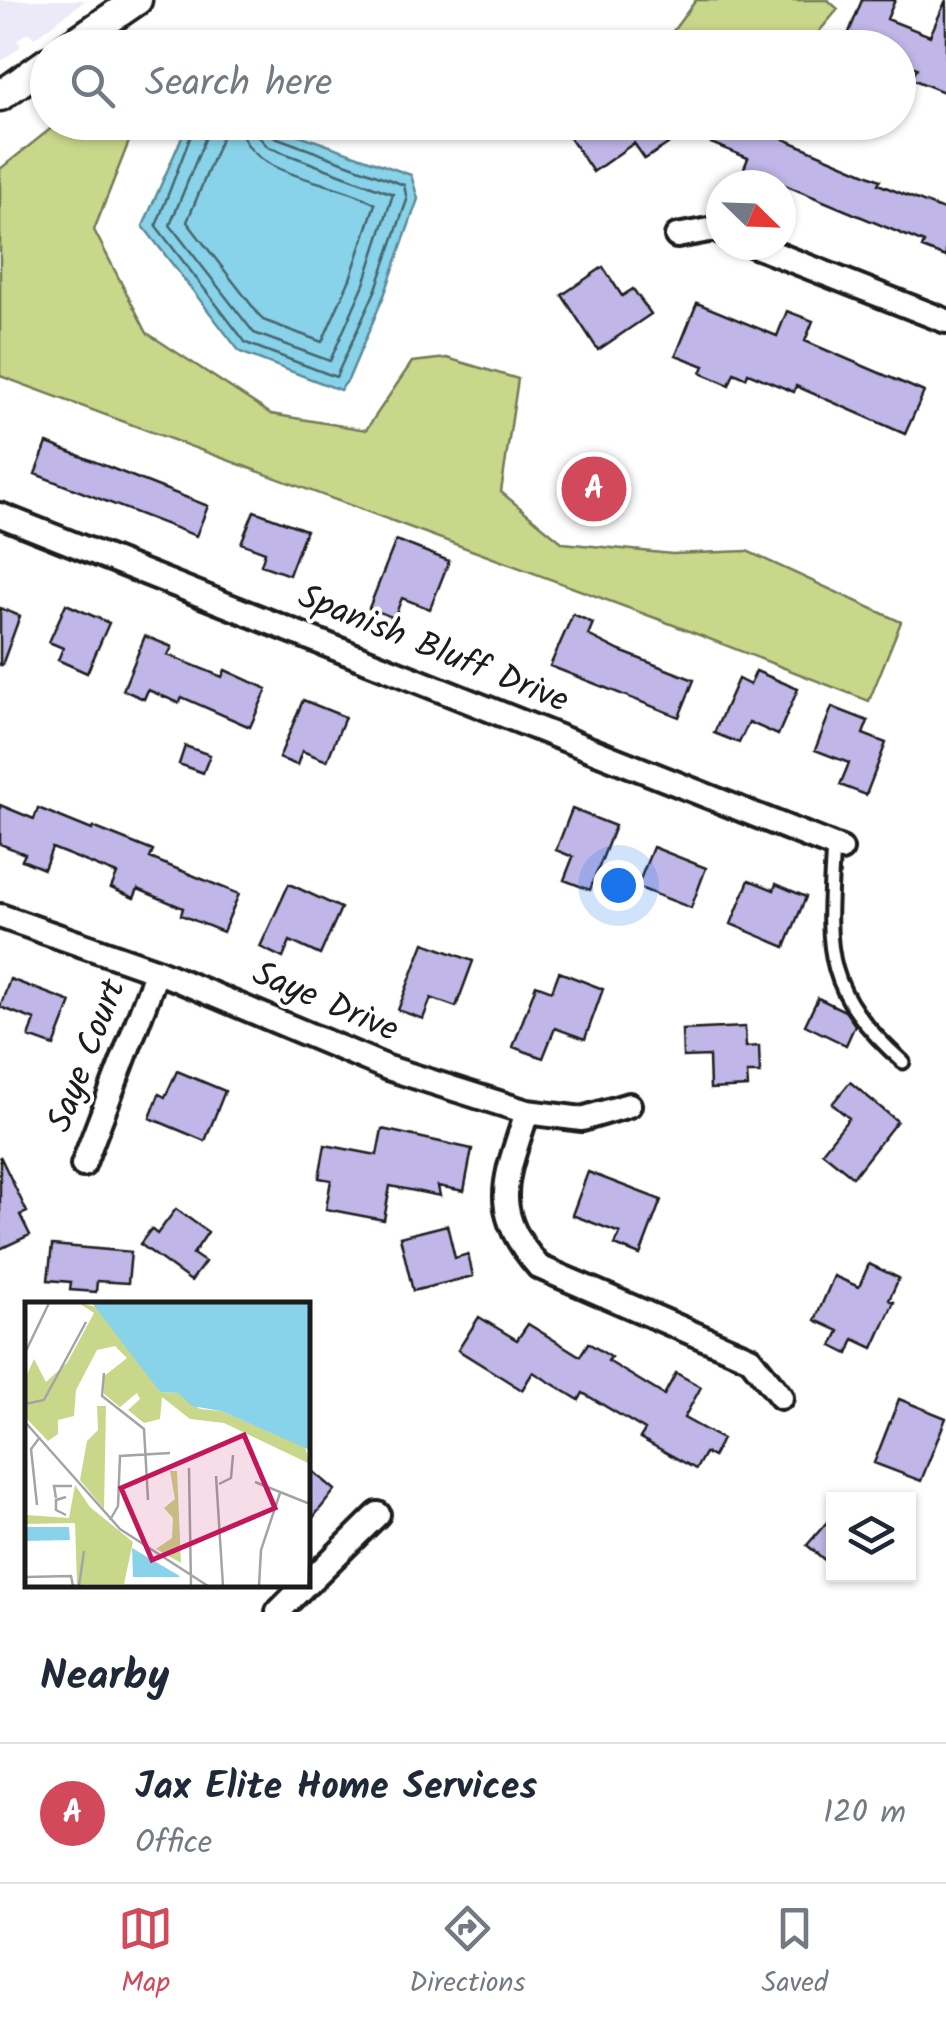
<!DOCTYPE html>
<html lang="en">
<head>
<meta charset="utf-8">
<style>
  :root { --surface:#fff; --page:#f6f6f7; --text:#1f2937; --muted:#747a83; --line:#e0e1e3; --accent:#d1495b }
  body { margin:0; font-family:Kalam,sans-serif; background:var(--page); color:var(--text) }
  .controls { position:absolute; right:30px; bottom:30px; display:grid; overflow:hidden; border-radius:0px; box-shadow:0 2px 8px #0004 }
  .controls button { width:90px; height:90px; display:grid; place-items:center; padding:0; border:0; border-bottom:2px solid var(--line); background:var(--surface); color:var(--text); font:50px sans-serif }
  .compass { position:absolute; left:706px; top:170px; width:90px; height:90px; border-radius:50%; background:var(--surface); box-shadow:0 2px 8px #0004; rotate:113deg }
  .you { position:absolute; left:618px; top:885px; width:35px; height:35px; margin:-25px; border:8px solid #fff; border-radius:50%; background:#1a73e8; box-shadow:0 0 0 15px #1a73e833 }
  .badge { display:grid; place-items:center; width:65px; height:65px; border-radius:50%; background:var(--accent); color:#fff; font-size:32px; font-weight:700 }
  .pin { position:absolute; translate:-50% -50%; border:5px solid #fff; box-shadow:0 2px 10px #0006 }
  .list { margin:0; padding:0; list-style:none }
  h2 { display:flex; justify-content:space-between; align-items:center; height:130px; margin:0; padding:0 40px; font-size:42px }
  h2 small { font-size:32px; font-weight:400; color:var(--muted) }
  .list li { display:grid; grid-template-columns:65px 1fr auto; gap:30px; align-items:center; box-sizing:border-box; height:140px; padding:0 40px; border-top:2px solid var(--line) }
  .list b { display:block; font-size:38px; white-space:nowrap }
  .list p { margin:0; font-size:32px; white-space:nowrap; color:var(--muted) }
  .list em { font-size:32px; font-style:normal; color:var(--muted) }
  .icon { flex:none; width:55px; height:55px; fill:none; stroke:currentColor; stroke-width:2; stroke-linecap:round; stroke-linejoin:round }
  .map { position:relative; flex:none; width:946px; height:1612px; overflow:hidden }
  .search { position:absolute; background:var(--surface); box-shadow:0 2px 8px #0004; left:30px; right:30px; top:30px; height:110px; display:flex; align-items:center; gap:25px; box-sizing:border-box; padding:0 35px; border-radius:55px; color:var(--muted); font-size:38px }
  .sheet { height:270px; background:var(--surface) }
  nav { display:flex; justify-content:space-around; align-items:center; box-sizing:border-box; height:140px; border-top:2px solid var(--line); background:var(--surface); font-size:28px; color:var(--muted) }
  nav a { display:grid; justify-items:center; gap:5px }
  nav .on { color:var(--accent) }
  .map>svg:first-child { display:block }
  .built { fill:#ece9f8 }
  .green { fill:#c9d78b; stroke:#727a54; stroke-width:2.5 }
  .water { fill:#88d3e9; stroke:#5d8a97; stroke-width:2.5 }
  .lines { fill:none; stroke-linecap:round; stroke-linejoin:round }
  .shore { stroke:#47656e; stroke-width:2.5 }
  .building { fill:#c0b6e7; stroke:#1c1c1c; stroke-width:2.5 }
  .service-casing { stroke:#1c1c1c; stroke-width:19 }
  .minor-casing { stroke:#1c1c1c; stroke-width:30 }
  .tertiary-casing { stroke:#1c1c1c; stroke-width:35 }
  .service { stroke:#fff; stroke-width:11 }
  .minor { stroke:#fff; stroke-width:22 }
  .tertiary { stroke:#fff; stroke-width:28 }
  .labels { text-anchor:middle; dominant-baseline:central; stroke-width:8; stroke-linejoin:round; paint-order:stroke }
  .street-label { font-size:35px; fill:#1c1c1c; stroke:#fff }
  .inset-road { fill:none; stroke:#a4a4a4; stroke-width:2.5 }
  .view { fill:#c2185b; fill-opacity:0.15; stroke:#c2185b; stroke-width:5 }
  .inset-edge { fill:none; stroke:#1c1c1c; stroke-width:5 }
</style>
</head>
<body>
<div class="map">
<svg width="946" height="1612" viewBox="0 0 946 1612">
  <rect width="100%" height="100%" fill="#fff"/>
  <filter id="ink" filterUnits="userSpaceOnUse"><feTurbulence type="fractalNoise" baseFrequency=".01" numOctaves="2"/><feDisplacementMap in="SourceGraphic" scale="20" xChannelSelector="R" yChannelSelector="G"/><feConvolveMatrix kernelMatrix="1 2 1 2 8 2 1 2 1" color-interpolation-filters="sRGB"/></filter>
  <g filter="url(#ink)">
    <path class="built" d="M0 0H86L34 38 28 32 17 40 21 46 0 62Z"/>
    <path class="green" d="M696 0H828L838 9 806 47H673L665 42Z
      M59 122 119 123 130 139 94 230 147 333 271 414 366 430 412 362 447 358 518 379 501 492 563 543 672 554 747 551 901 622 869 701 658 619 0 376V169Z"/>
    <path class="water" d="M188 123H266L411 175 418 199 385 293 348 380 340 390 240 352 143 226Z"/>
    <g class="lines">
      <path class="shore" d="M196 122 156 226 246 343 336 377 376 289 407 200 404 185 275 137 269 131 268 122
        M209 122 207 134 170 225 254 333 330 361 364 284 393 194 268 147 258 136 255 122
        M224 122 221 139 187 222 263 320 322 342 350 279 375 204C338 179 242 178 240 122"/>
    </g>
    <path class="building" d="M862 0H895L887 19 930 36 946 0V93L912 79 917 68 898 61V48H865L846 40Z
      M586 122H653L668 144 645 159 634 143 593 172 568 135Z
      M719 122H790L784 139 880 180 878 184 946 211V257L922 248 924 243 768 178 766 185H754L740 179 748 158 711 143Z
      M603 267 622 296 633 289 651 314 598 350 562 295Z
      M697 303 777 336 787 311 813 321 805 341 924 392 905 434 796 386 794 392 748 373 746 378 734 373 729 385 701 373 704 366 676 355Z
      M47 443 208 506 196 536 35 474Z
      M254 511 306 530 289 575 261 565 265 552 241 543Z
      M396 540 449 561 430 609 402 598 394 618 369 608Z
      M66 604 109 623 87 673 58 660 63 648 49 642Z
      M0 608 20 616 2 665H0Z
      M573 614 593 623 588 635 620 651 694 680 679 717 550 666Z
      M145 636 172 647 168 655 222 677 225 670 267 689 250 727 182 697 179 703 148 690 144 699 123 690Z
      M756 671 798 689 778 735 749 722 739 743 714 733 738 679 750 685Z
      M303 700 345 717 327 761 302 751 297 765 279 758Z
      M832 707 868 721 863 734 886 743 866 795 840 785 849 763 815 750Z
      M185 746 210 755 203 773 179 764Z
      M0 805 34 819 38 808 92 830 93 827 153 851 150 858 239 894 223 932 181 915 183 908 138 889 134 898 111 888 117 874 52 848 44 869 22 860 25 854 0 844Z
      M572 809 615 826 590 890 564 880 573 857 556 850Z
      M653 847 706 868 691 908 637 887Z
      M749 880 774 890 776 884 806 897 785 947 731 924Z
      M289 884 341 908 320 955 290 941 283 958 260 947Z
      M424 943 473 961 456 1007 431 998 423 1019 398 1010Z
      M559 972 603 989 585 1039 555 1028 543 1058 513 1047 536 985 552 991Z
      M10 979 71 1002 54 1046 29 1037 35 1020 0 1007Z
      M818 998 845 1011 855 1025 846 1045 805 1025Z
      M745 1027 746 1047 759 1046 760 1073H747L748 1087 710 1089 709 1056 683 1057 682 1030Z
      M177 1071 225 1091 205 1141 150 1118 159 1094 165 1097Z
      M850 1082 897 1121 853 1177 822 1152 849 1118 832 1104Z
      M382 1129 472 1149 464 1191 438 1186 440 1196 390 1186 384 1220 326 1209 331 1180 319 1178 325 1145 377 1155Z
      M0 1156 27 1212 20 1215 30 1235 0 1249Z
      M588 1172 661 1200 640 1255 615 1245 620 1233 572 1215Z
      M176 1209 208 1232 193 1254 205 1262 191 1281 140 1244 151 1229 157 1234Z
      M447 1225 455 1258 468 1254 473 1276 413 1291 400 1237Z
      M52 1245 131 1252 128 1283 97 1281 96 1292 70 1290 71 1282 48 1280Z
      M869 1264 899 1278 889 1300 894 1302 873 1348 854 1339 848 1354 832 1346 839 1331 815 1320 834 1276 859 1287Z
      M479 1317 517 1340 528 1324 580 1356 588 1343 611 1357 608 1361 664 1395 676 1373 701 1387 684 1418 722 1439 713 1457 705 1453 696 1469 640 1438 645 1430 583 1393 579 1400 533 1372 522 1390 458 1350Z
      M899 1399 946 1418 921 1481 874 1463Z
      M308 1467 335 1490 308 1524Z
      M834 1514V1568L807 1545Z"/>
    <g class="lines">
      <defs>
        <path id="service" d="M833 845C827 949 820 988 903 1062"/>
        <path id="minor" d="M677 236 714 229 721 232
          M753 245 946 321
          M0 515 841 849
          M0 916 157 971 388 1068 527 1112 582 1119 629 1105
          M527 1112C506 1179 488 1209 539 1267L750 1358 781 1397
          M83 1165 157 971
          M308 1583 378 1514
          M278 1612 306 1584"/>
        <path id="tertiary" d="M67 48 137 0
          M0 96 48 62"/>
      </defs>
      <use href="#service" class="service-casing"/>
      <use href="#minor" class="minor-casing"/>
      <use href="#tertiary" class="tertiary-casing"/>
      <use href="#service" class="service"/>
      <use href="#minor" class="minor"/>
      <use href="#tertiary" class="tertiary"/>
    </g>
  </g>
  <g class="labels">
    <g class="street-label">
      <text transform="translate(433 650) rotate(22)">Spanish Bluff Drive</text>
      <text transform="translate(325 1003) rotate(23)">Saye Drive</text>
      <text transform="translate(88 1056) rotate(-69)">Saye Court</text>
    </g>
  </g>
  <g transform="translate(25 1302)">
    <rect width="285" height="285" fill="#fff"/>
    <path d="M54 1 76 6 135 90 153 91 175 107 196 109 280 145 285 162 199 121 165 117 137 95 135 117 119 121 103 108 115 97 112 91 95 105 79 92 78 75 102 56 90 44 72 48 51 88 49 114 33 118V132L23 139 0 115V77L9 57 21 80 42 61 69 11ZM72 104H81L79 207 55 178 62 139 73 128ZM145 169H152L156 261 131 247 147 236 148 216 139 206 150 197ZM50 183 65 205 108 240 99 282H52L50 221 0 222 1 213 44 216Z" fill="#c9d78b"/>
    <path d="M67 1H285V148L196 109 167 104 153 91 135 90ZM0 225H44L45 238 0 239ZM107 246 153 273 155 275H108Z" fill="#88d3e9"/>
    <path class="inset-road" d="M0 51 24 1M79 71 77 94 119 127 123 198M0 102 19 98 61 20M0 120 95 227 183 284M164 166 166 284M191 174 198 284M230 180 285 202M194 182 206 176 208 153M31 196 29 184H47M12 203 6 147 15 135M41 213 31 208V198L41 195M85 218 93 204 95 154 145 151M0 275 46 274 48 284M54 284 59 249M234 284 236 248 255 191M283 284 285 240"/>
    <path class="view" d="M219 133 250 206 127 258 96 186Z"/>
    <rect width="285" height="285" class="inset-edge"/>
  </g>
</svg>
<div class="controls">
<button><svg class="icon" aria-label="layers" viewBox="0 0 24 24"><path d="M12 4l9 5-9 5-9-5zM3 14l9 5 9-5"/></svg></button>
</div>
<svg class="compass" viewBox="-18 -18 36 36"><path d="M0-13l5 13h-10z" fill="#e53935"/><path d="M0 13l5-13h-10z" fill="#747a83"/></svg>
<div class="you"></div>
<div class="pin badge" style="left:594px;top:489px">A</div>
<div class="search"><svg class="icon" aria-label="search" viewBox="0 0 24 24"><circle cx="10" cy="10" r="6"/><path d="M15 15l6 6"/></svg>Search here</div>
</div>
<section class="sheet">
<h2>Nearby<small></small></h2>
<ul class="list">
<li><span class="badge">A</span><div><b>Jax Elite Home Services</b><p>Office</p></div><em>120 m</em></li>
</ul>
</section>
<nav>
<a class="on"><svg class="icon" aria-label="map" viewBox="0 0 24 24"><path d="M3 6l6-2 6 2 6-2v14l-6 2-6-2-6 2zM9 4v14M15 6v14"/></svg>Map</a>
<a><svg class="icon" aria-label="directions" viewBox="0 0 24 24"><path d="M12 3l9 9-9 9-9-9zM9 14v-3h6M13 9l2 2-2 2"/></svg>Directions</a>
<a><svg class="icon" aria-label="saved" viewBox="0 0 24 24"><path d="M7 4h10v16l-5-4-5 4z"/></svg>Saved</a>
</nav>
</body>
</html>
